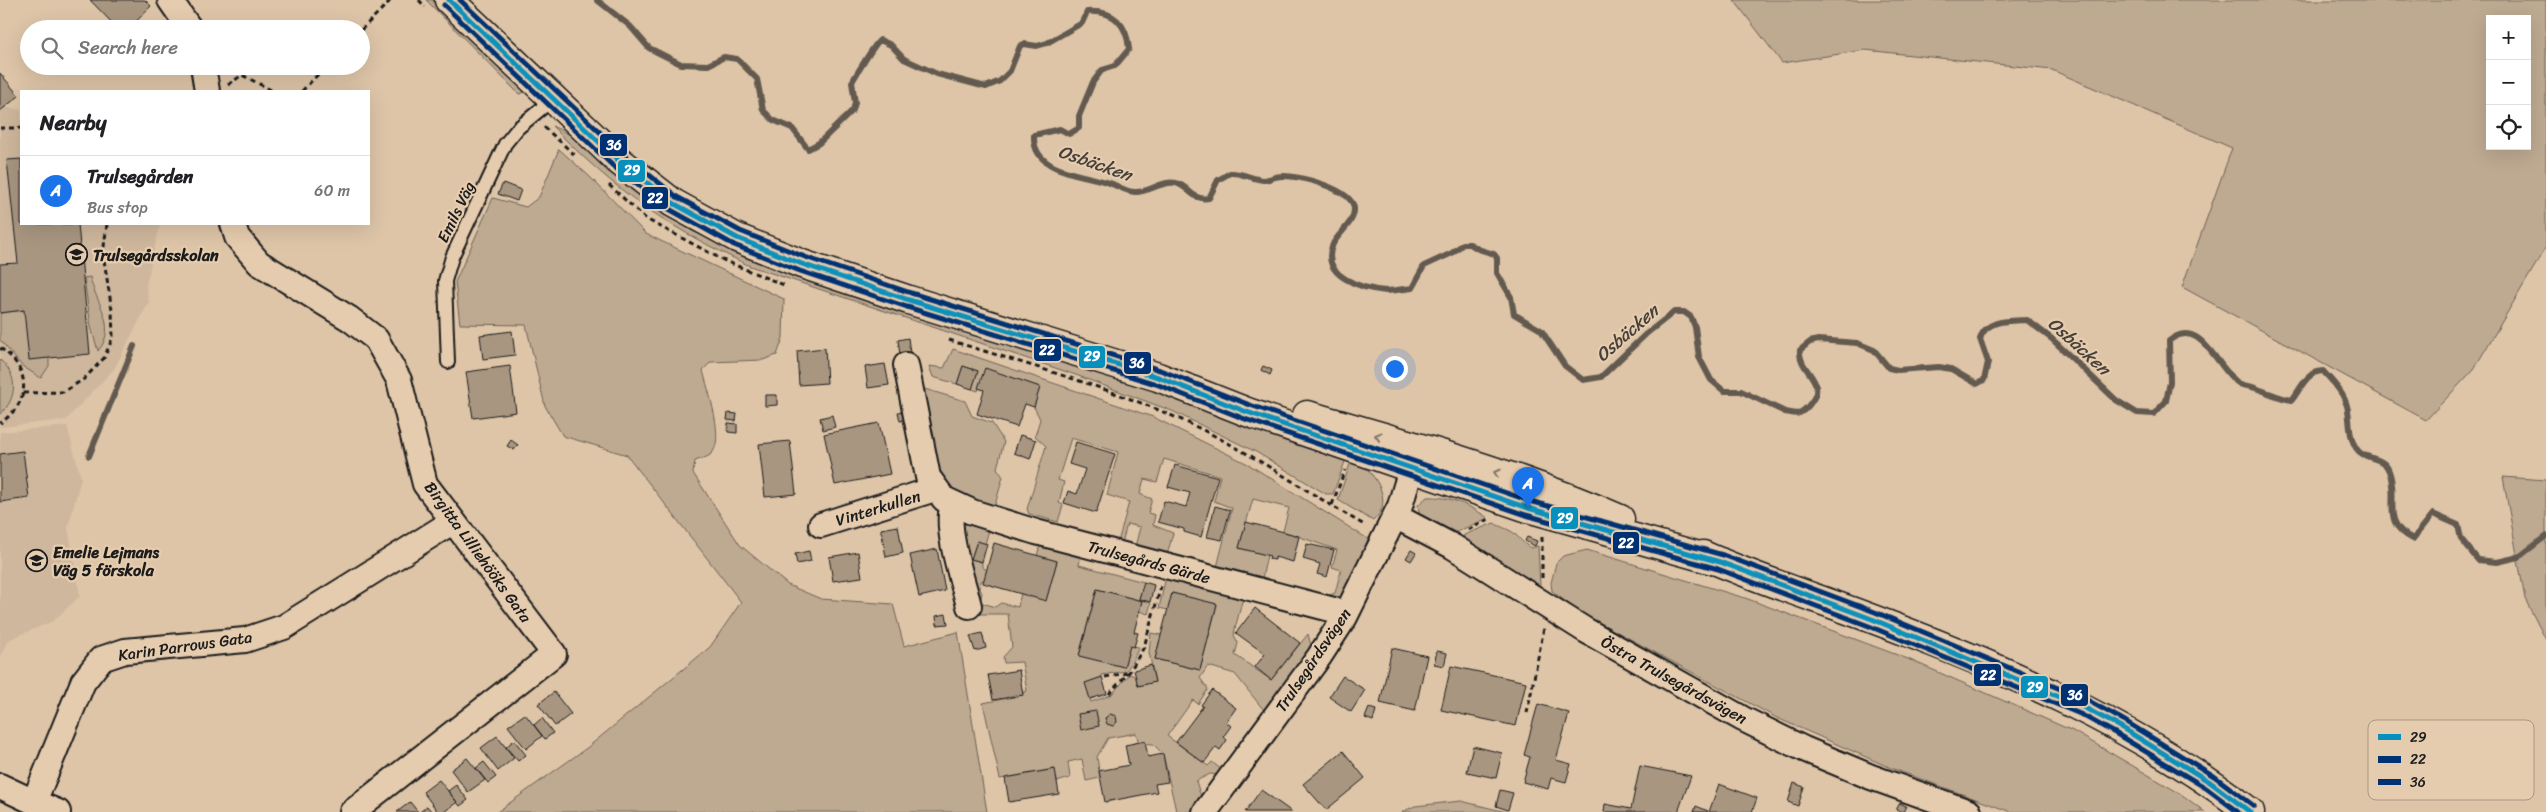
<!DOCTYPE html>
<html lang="en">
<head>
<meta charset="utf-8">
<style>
  :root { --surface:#fff; --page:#f2f2f2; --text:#202124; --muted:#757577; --line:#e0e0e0; --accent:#1a73e8 }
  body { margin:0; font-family:Sriracha,sans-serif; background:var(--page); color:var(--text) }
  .controls { position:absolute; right:15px; top:15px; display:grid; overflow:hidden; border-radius:0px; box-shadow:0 5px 20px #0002 }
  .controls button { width:45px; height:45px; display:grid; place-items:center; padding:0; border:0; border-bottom:1px solid var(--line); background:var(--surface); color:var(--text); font:25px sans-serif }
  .you { position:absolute; left:1394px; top:368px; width:18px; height:18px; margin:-12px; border:4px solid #fff; border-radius:50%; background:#1a73e8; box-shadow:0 0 0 8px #1a73e833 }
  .badge { display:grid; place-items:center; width:32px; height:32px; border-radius:50%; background:var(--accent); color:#fff; font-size:16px; font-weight:700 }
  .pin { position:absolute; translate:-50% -41px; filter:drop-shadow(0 1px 2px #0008) }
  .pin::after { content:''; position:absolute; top:26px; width:18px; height:15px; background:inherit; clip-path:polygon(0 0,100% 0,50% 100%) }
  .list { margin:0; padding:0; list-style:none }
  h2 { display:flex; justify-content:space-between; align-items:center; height:65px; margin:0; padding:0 20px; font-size:21px }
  h2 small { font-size:16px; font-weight:400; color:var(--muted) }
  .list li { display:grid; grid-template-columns:32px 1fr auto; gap:15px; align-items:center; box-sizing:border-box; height:70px; padding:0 20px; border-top:1px solid var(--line) }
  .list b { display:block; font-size:19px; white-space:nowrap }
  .list p { margin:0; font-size:16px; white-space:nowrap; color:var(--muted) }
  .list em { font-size:16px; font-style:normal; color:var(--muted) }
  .icon { flex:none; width:28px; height:28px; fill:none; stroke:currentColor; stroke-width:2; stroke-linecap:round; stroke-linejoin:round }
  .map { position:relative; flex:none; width:2546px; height:812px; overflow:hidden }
  .search { position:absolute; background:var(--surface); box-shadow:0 5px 20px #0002; left:20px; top:20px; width:350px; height:55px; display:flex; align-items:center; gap:12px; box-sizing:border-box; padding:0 18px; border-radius:28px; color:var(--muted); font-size:19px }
  .panel { position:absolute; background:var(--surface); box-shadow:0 5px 20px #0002; left:20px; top:90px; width:350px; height:135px; border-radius:0px }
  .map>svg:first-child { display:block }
  .built { fill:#ceb79c }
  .green { fill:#bea991; stroke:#6d6256; fill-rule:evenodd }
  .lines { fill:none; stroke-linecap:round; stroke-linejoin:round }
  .stream { stroke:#645a50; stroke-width:6 }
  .building { fill:#a89681; stroke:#1c1c1c }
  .lane-casing { stroke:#1c1c1c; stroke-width:16 }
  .street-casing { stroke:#1c1c1c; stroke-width:28 }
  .secondary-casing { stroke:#1c1c1c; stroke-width:31 }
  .path { stroke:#1c1c1c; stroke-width:3; stroke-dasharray:5 4; stroke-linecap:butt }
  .lane { stroke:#e6ccae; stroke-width:12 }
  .street { stroke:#e6ccae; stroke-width:24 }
  .secondary { stroke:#e6ccae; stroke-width:28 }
  .bus-1-casing { stroke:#e6ccae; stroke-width:9 }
  .bus-2-casing { stroke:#e6ccae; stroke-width:9 }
  .bus-3-casing { stroke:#e6ccae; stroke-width:9 }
  .bus-1 { stroke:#0790bc; stroke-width:5 }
  .bus-2 { stroke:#003273; stroke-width:5 }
  .bus-3 { stroke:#003273; stroke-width:5 }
  .oneway { stroke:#817465 }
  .labels { text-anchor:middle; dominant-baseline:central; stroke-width:4.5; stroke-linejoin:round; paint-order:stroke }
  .street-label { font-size:16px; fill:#1c1c1c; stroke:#e6ccae }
  .poi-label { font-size:16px; font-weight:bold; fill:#1c1c1c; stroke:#e6ccae; text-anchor:start }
  .water-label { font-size:18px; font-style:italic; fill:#46403a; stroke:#e6ccae }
  .key { fill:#e6ccae; stroke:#a99782; stroke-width:1 }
  .key-label { font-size:14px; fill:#1c1c1c }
  .line-badge { stroke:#e6ccae; stroke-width:2 }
  .badge-label { font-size:14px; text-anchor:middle; font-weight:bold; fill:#fff }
</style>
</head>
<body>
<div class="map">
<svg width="2546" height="812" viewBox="0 0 2546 812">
  <rect width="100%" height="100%" fill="#dec5a8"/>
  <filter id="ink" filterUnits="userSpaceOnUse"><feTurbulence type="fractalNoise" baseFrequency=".02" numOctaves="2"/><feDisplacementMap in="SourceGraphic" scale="10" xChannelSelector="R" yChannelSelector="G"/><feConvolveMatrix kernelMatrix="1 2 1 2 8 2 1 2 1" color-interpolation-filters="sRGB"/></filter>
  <g filter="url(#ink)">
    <path class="built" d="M0 106 21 110V224H160L146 285 149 302 114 369 66 420 0 427Z
      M67 426 81 478 68 527 80 596 53 621 10 639 0 656V432Z"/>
    <path class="green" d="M426 0H438L524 89 523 93 519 94Z
      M1734 0H2546V247L2474 369 2426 420 2182 287 2232 148 2052 70 1865 50 1782 63ZM2490 19H2527V146H2490Z
      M552 126 569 134 648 202 692 231 764 264 831 288 1174 397 1347 456 1333 494H1326L1256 452 1172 411 1073 374 750 266C667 227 616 192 552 126Z
      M559 149 589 176 646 234 784 299 783 338 777 355 763 360 711 362 703 370C707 389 727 442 710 455 706 458 700 459 695 461L693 473 740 545 788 585 821 599 893 604 904 646 958 632 987 812H497L588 747 710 647 741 602 627 455 563 436 545 406 526 325 460 324 455 282 493 198 526 207 539 197Z
      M90 277C95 302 119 326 98 351L91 327 84 278Z
      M24 310 49 358V366L41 378 22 366 0 340V313Z
      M953 349 1153 417 1248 464 1368 539 1350 586 1338 600 1327 596 1335 593 1341 570 1332 567 1337 550 1283 531 1289 508 1253 499 1239 548 1267 555 1262 579 1216 571 1232 508 1214 501 1220 476 1164 459 1157 482 1144 479 1140 494 1152 499 1148 513 1155 515 1153 525 1173 533 1167 555 1135 547 1140 527 1127 524 1122 543 1118 542 1129 502 1107 495 1118 452 1071 438 1058 480 1064 482 1059 503 1063 505 1058 522 1029 514 1027 509 1046 446 1035 436 1040 419 1034 407 1040 387 985 369 978 391 972 389 978 371 963 366 957 384 933 377 929 366 944 368Z
      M0 360C18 374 18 399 0 414Z
      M918 387 965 401 972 416 992 423 1004 442 997 468 1003 477 994 508 982 507 940 486Z
      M1352 458C1372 468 1397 501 1373 521L1338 500Z
      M2503 477 2546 480V640L2525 599Z
      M1427 497C1450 496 1469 505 1488 518L1454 533 1420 516 1418 505Z
      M962 520 991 523 985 544 977 541 971 559 982 562V567L987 570 984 580 981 581 980 589 982 593 980 602 995 607 1001 603 1018 607 1021 593 1046 600 1057 561 1037 556 1042 538 1082 549 1079 565 1144 582 1139 599 1151 603 1148 614 1139 611 1142 601 1097 589 1079 655 1124 667 1130 646 1139 647 1132 662 1126 671 1102 675V677L1086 683 1091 702 1111 695 1130 674 1136 677 1138 686 1155 682 1149 652 1151 633 1161 635 1155 659 1200 670 1217 605 1172 593 1168 610 1159 608 1165 581 1168 578 1245 590 1235 629 1234 635 1238 643 1235 655 1271 680 1308 634 1312 650 1267 714 1235 674 1208 666 1200 678 1208 689 1198 704 1193 700 1167 736 1208 766 1212 762 1223 771 1220 775 1210 774 1196 781 1200 794 1206 800 1191 812 1176 811 1163 754 1153 744 1139 743 1136 733 1108 738 1097 757 1100 778 1086 781 1082 759 1068 762 1070 778 1057 782 1054 769 1000 779 983 703 1023 695 1022 693 1027 691 1022 662 1004 663 1003 657 1012 647 1008 614H978L959 535Z
      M1494 523C1500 527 1512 530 1516 535 1521 540 1524 544 1531 548L1538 546 1540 586 1463 538 1464 535Z
      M1587 550 1748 599 1908 659 2073 731 2181 794 2205 812H2011L1891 768 1777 718 1578 611 1552 591 1551 583 1556 563 1563 556Z
      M1461 801 1506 812H1402L1415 806Z"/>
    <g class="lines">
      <path class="stream" d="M597 0 630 26 649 48 681 64 708 65 724 57 737 59 757 79 763 110 773 120 792 128 808 149 819 143 853 110 855 103 852 82C856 75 875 43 880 40L891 45 904 59 937 74 986 87 1000 81 1010 71 1020 46 1024 44 1037 46 1047 43 1082 23 1087 12C1114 10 1127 24 1129 49L1115 66 1102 70 1093 82 1079 116V128L1069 134 1060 129 1034 135C1032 172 1080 173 1106 182 1116 184 1125 192 1135 192 1148 193 1162 180 1176 183 1190 187 1192 201 1209 198L1218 180 1230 173C1241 172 1252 179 1263 180 1269 180 1275 176 1282 176 1298 175 1352 189 1354 208 1355 223 1339 232 1333 244 1318 276 1363 289 1386 291 1394 291 1404 289 1412 288L1424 266 1452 253 1463 244H1470L1478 249 1494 254 1497 258V273L1511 297 1514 314 1541 330 1565 366 1583 380 1601 377 1646 334 1674 312H1684L1691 317 1695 327 1699 357 1711 380 1724 391H1741L1785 412 1797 414C1803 412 1808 407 1812 401 1827 380 1798 371 1800 350L1810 342 1818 340 1857 343 1874 350 1889 368 1898 370 1939 367 1951 369 1977 384 1984 380 1988 362 1980 339C1985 319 2010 321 2027 320L2052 339 2116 400 2137 413 2154 414 2166 401 2170 382 2169 341C2201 314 2218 372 2240 384 2244 386 2251 386 2255 388 2268 392 2278 398 2292 400 2302 387 2306 372 2323 371 2334 383 2345 394 2348 410 2350 423 2349 437 2356 448 2364 461 2383 455 2389 471 2400 499 2379 522 2413 539L2433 514 2458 525 2461 539 2478 560 2497 562 2519 557 2546 536
        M89 456 134 346"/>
    </g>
    <path class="building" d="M90 0H145L151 6 129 29H118Z
      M0 73 19 96 0 111Z
      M21 159V224H78L90 354 29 360 24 310 0 313V264L18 263 7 160Z
      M503 183 521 190 517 201 498 194Z
      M512 331 515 355 483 359 480 335Z
      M908 338 910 353 900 355 898 340Z
      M825 348 827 383 799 385 797 351Z
      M885 364 889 385 868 388 865 367Z
      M510 366 516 412 473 418 466 372Z
      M963 366 978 371 972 389 957 384Z
      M1263 366 1272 370 1270 375 1261 370Z
      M985 368 1040 387 1034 407 1025 404 1017 427 977 414 984 390 978 388Z
      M765 395H777V405L765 406Z
      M908 410 909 420 900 421 898 412Z
      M728 413 737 414 736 421 727 420Z
      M832 415 835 427 823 430 820 418Z
      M728 423 737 424V433L728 432Z
      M879 423 890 474 835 485 824 434Z
      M1020 435 1036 440 1030 459 1014 453Z
      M511 440 518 445 514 450 507 446Z
      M790 441 796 494 765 497 759 444Z
      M1076 442 1115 454 1096 513 1064 503 1068 491 1077 494 1085 469 1069 464Z
      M23 451 29 498 0 502V454Z
      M1175 465 1218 477 1201 537 1184 532V529L1158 522 1164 501 1186 507 1190 493 1168 487Z
      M1215 506 1230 510 1222 540 1207 537Z
      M1246 522 1299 536 1293 562 1275 557V560L1269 559 1270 556 1239 548Z
      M898 526 903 553 886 557 881 529Z
      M1527 537 1537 541 1535 546 1525 541Z
      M977 541 987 544 982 562 971 559Z
      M994 543 1057 561 1046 601 983 583Z
      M1307 544 1334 550 1327 577 1317 574 1320 564 1303 559Z
      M937 549 945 591 919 597 910 555Z
      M1411 550 1416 553 1411 561 1406 558Z
      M809 551 811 561 797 564 795 554Z
      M858 552 862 577 833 581 829 557Z
      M1144 582 1154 585 1150 602 1139 599Z
      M1097 589 1142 601 1134 632 1138 633 1134 647 1130 646 1124 667 1079 656Z
      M1172 593 1217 604 1200 670 1155 659Z
      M1255 608 1300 643 1271 680 1255 667 1265 654 1236 633Z
      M946 614 948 624 937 625 936 616Z
      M982 633 986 648 975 651 970 636Z
      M1392 648 1427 656 1415 711 1380 703Z
      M1437 651 1447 653 1444 666 1434 664Z
      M1151 665 1155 682 1138 686 1134 670Z
      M1451 666 1526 682 1516 726 1441 710Z
      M1019 670 1023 695 993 700 988 675Z
      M1343 676 1365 690 1351 712 1329 697Z
      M1102 677 1107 694 1090 699 1085 683Z
      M1212 690 1236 708 1226 722 1231 726 1223 737 1227 740 1220 750 1216 747 1204 763 1176 742 1203 706 1201 705Z
      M554 692 571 714 555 726 538 704Z
      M1538 704 1569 713 1556 760 1571 764 1566 782 1551 778 1548 789 1523 782 1530 757 1524 755Z
      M1369 708 1376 710 1373 721 1365 718Z
      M1096 711 1099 726 1081 730 1078 714Z
      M525 714 542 736 526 749 508 726Z
      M1110 714 1116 716 1117 722 1113 726 1107 724 1105 718Z
      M542 718 553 733 545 739 534 725Z
      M497 736 514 758 498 771 481 748Z
      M514 740 526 755 518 761 506 747Z
      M1145 741 1148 757 1163 754 1168 782 1155 784 1157 792 1105 802 1099 771 1129 765 1125 745Z
      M1473 746 1502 753 1496 778 1467 772Z
      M1343 751 1365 778 1326 810 1303 784Z
      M467 758 485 780 468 792 451 770Z
      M484 762 496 777 488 783 476 768Z
      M1640 766 1691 776 1678 812H1604L1605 804 1631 809Z
      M1055 769 1059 794 1009 802 1005 778Z
      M439 780 457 802 444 812H438L423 792Z
      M1794 783 1804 787 1798 806 1788 802Z
      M1719 784 1757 798 1752 812H1709Z
      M456 785 468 800 460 806 448 791Z
      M1261 790 1292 812H1245Z
      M1500 790 1513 793 1508 810 1496 806Z
      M410 802 418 812H397Z
      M1900 803 1906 806 1903 812 1896 810Z
      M427 806 432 812H420Z
      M1696 806 1708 811 1707 812H1694Z"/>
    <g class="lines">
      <defs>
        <path id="lane" d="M448 362 445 281 452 257 505 144 518 128 553 99"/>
        <path id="street" d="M170 0 190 29
          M203 66 207 91
          M233 224 237 237 259 263 350 319 376 339 399 380 425 484 554 654 352 812
          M906 365 928 477 944 499 972 512 1036 532 1334 610 1345 617
          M953 505C944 527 963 581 969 606
          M1395 516 1452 546 1585 630 1743 719 1804 749 1871 777 1969 812
          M821 525 935 489
          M0 786 34 802
          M58 812 34 802 83 682 101 659 125 651 245 640 284 627 452 522
          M1205 812 1319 657 1345 617 1400 506 1411 469"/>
        <path id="secondary" d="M449 0 618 160 673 203 737 238 802 264 909 300 1158 377 1247 412 1528 508 1720 562
          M1307 415C1412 445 1520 475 1620 519
          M1703 555C1757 579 1814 597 1870 618 2004 668 2136 725 2250 812"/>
      </defs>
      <use href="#lane" class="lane-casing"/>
      <use href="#street" class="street-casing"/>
      <use href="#secondary" class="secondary-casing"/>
      <path class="path" d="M419 0 425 7
        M361 30 391 0
        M228 85 242 75 273 91
        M302 91 326 66
        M544 127 576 156
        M0 128H21
        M609 185 646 219 725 261 784 285
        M949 340C1043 370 1140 395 1226 442 1274 468 1319 499 1366 526
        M0 348C31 368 32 402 0 423
        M23 393 63 392 84 379 104 358 113 337 112 310 103 254 107 224
        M1332 505 1345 470
        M1468 530 1489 519
        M1542 537V578
        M1105 677 1127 673
        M1109 694 1130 671 1144 647 1161 586
        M1527 713 1544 628"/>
      <use href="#lane" class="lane"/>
      <use href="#street" class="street"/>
      <use href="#secondary" class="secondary"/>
      <defs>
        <path id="bus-1" d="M449 0 618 160 673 203 737 238 802 264 909 300 1158 377 1247 412 1528 508 1720 562 1872 619 2083 707 2119 726 2210 782 2250 812"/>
        <path id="bus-2" d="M444 5 613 166 669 209 734 245 800 271 907 307 1156 384 1245 419 1526 515 1718 569 1869 626 2080 714 2115 733 2206 788 2238 812"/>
        <path id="bus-3" d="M460 0 623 154 677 197 740 231 805 257 911 293 1160 370 1250 405 1530 501 1723 555 1875 612 2087 700 2123 720 2214 776 2254 806"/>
      </defs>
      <use href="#bus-1" class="bus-1-casing"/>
      <use href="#bus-2" class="bus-2-casing"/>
      <use href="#bus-3" class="bus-3-casing"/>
      <use href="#bus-1" class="bus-1"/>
      <use href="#bus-2" class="bus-2"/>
      <use href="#bus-3" class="bus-3"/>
    </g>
    <defs><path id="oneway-chevron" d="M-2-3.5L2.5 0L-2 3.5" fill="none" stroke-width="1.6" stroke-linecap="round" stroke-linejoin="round" transform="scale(1.25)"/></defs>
    <g class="oneway">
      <use href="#oneway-chevron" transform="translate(1378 436) rotate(-163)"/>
      <use href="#oneway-chevron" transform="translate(1497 473) rotate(-162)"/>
    </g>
  </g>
  <defs>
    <symbol id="school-ring" viewBox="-11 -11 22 22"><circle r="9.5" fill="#e6ccae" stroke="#1c1c1c" stroke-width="1.5"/><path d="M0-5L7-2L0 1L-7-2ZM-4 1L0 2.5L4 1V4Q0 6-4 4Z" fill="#1c1c1c"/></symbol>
  </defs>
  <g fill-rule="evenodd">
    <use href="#school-ring" x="64" y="242" width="25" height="25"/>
    <use href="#school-ring" x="24" y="548" width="25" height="25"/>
  </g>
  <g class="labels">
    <g class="street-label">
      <text transform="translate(456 212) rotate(-64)">Emils Väg</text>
      <text transform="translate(878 508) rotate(-17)">Vinterkullen</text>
      <text transform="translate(478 552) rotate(54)">Birgitta Lilliehööks Gata</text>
      <text transform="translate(1149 562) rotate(15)">Trulsegårds Gärde</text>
      <text transform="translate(185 646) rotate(-8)">Karin Parrows Gata</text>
      <text transform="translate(1313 660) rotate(-56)">Trulsegårdsvägen</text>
      <text transform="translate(1674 680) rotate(29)">Östra Trulsegårdsvägen</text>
    </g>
    <g class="poi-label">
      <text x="93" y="255">Trulsegårdsskolan</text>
      <text x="53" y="552">Emelie Lejmans<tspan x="53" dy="18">Väg 5 förskola</tspan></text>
    </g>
    <g class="water-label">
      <text transform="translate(1095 163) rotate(19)">Osbäcken</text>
      <text transform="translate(1627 333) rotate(-41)">Osbäcken</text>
      <text transform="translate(2079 346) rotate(42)">Osbäcken</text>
    </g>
  </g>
  <rect x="2368" y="720" width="166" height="80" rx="8" class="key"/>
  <rect x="2378" y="734" width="23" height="6" fill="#0790bc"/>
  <rect x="2378" y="756" width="23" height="7" fill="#003273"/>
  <rect x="2378" y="779" width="23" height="6" fill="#003273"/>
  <g class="key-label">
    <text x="2410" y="742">29</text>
    <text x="2410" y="764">22</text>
    <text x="2410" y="787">36</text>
  </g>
  <g class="line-badge">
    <rect x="599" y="133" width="29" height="24" rx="5" fill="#003273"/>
    <rect x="617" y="159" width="29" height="24" rx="5" fill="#0790bc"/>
    <rect x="641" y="186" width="28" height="24" rx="5" fill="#003273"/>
    <rect x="1033" y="338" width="29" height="24" rx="5" fill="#003273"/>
    <rect x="1078" y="345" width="28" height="24" rx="5" fill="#0790bc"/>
    <rect x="1123" y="351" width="29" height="24" rx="5" fill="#003273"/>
    <rect x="1550" y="506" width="29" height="24" rx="5" fill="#0790bc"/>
    <rect x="1612" y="531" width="28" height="24" rx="5" fill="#003273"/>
    <rect x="1973" y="663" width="29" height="24" rx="5" fill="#003273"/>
    <rect x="2020" y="675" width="29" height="24" rx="5" fill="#0790bc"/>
    <rect x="2060" y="683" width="29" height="24" rx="5" fill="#003273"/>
  </g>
  <g class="badge-label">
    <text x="614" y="150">36</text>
    <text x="632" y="175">29</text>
    <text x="655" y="203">22</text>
    <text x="1047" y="355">22</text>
    <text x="1092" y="361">29</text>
    <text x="1137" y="368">36</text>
    <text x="1565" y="523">29</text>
    <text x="1626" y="548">22</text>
    <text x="1988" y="680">22</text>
    <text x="2035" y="692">29</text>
    <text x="2075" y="700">36</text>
  </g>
</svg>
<div class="controls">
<button>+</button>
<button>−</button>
<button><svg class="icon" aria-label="locate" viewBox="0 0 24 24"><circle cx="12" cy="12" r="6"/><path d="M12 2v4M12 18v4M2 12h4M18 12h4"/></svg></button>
</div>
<div class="you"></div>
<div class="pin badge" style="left:1528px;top:508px">A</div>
<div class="search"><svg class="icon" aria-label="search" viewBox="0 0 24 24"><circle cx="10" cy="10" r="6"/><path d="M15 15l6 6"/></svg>Search here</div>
<section class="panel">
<h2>Nearby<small></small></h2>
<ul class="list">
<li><span class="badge">A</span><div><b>Trulsegården</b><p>Bus stop</p></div><em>60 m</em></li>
</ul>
</section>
</div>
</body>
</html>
